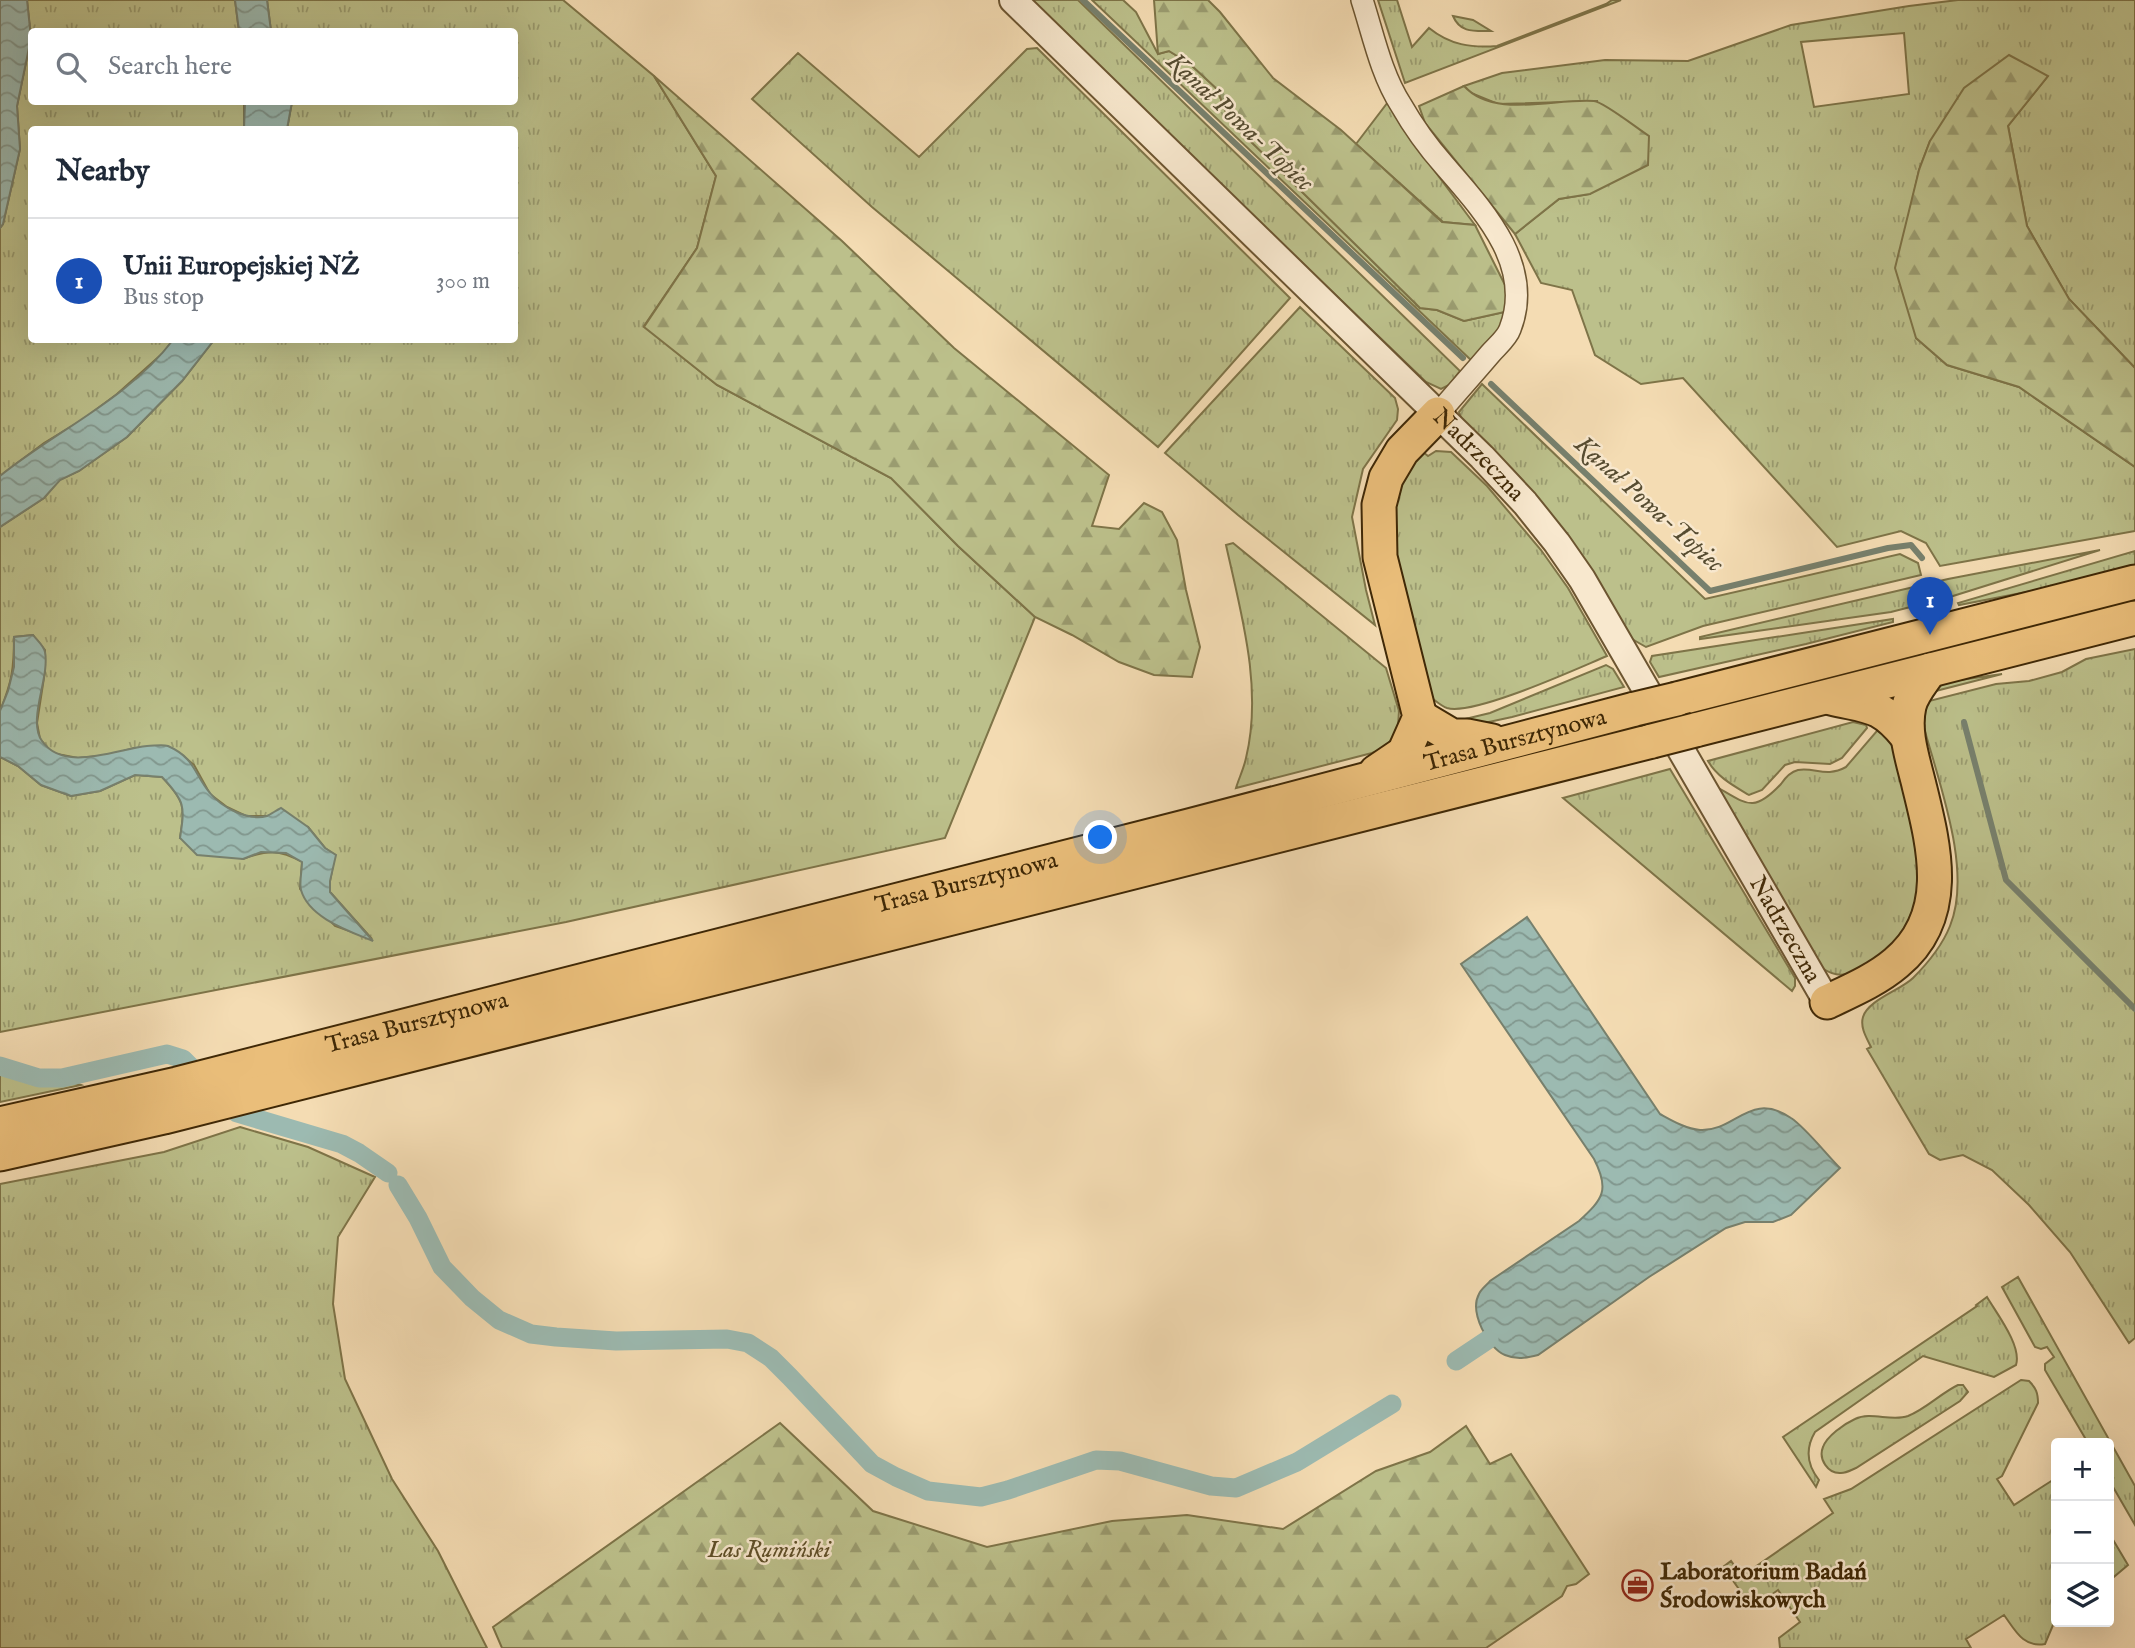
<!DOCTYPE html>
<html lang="en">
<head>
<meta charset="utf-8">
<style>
  :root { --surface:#fff; --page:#f2f2f3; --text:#1f2937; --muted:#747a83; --line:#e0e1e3; --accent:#8f2418 }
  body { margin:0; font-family:"IM FELL English",serif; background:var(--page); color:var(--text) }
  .controls { position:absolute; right:21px; bottom:21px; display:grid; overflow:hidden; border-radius:7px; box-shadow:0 7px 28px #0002 }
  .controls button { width:63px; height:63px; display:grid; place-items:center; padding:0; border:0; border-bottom:2px solid var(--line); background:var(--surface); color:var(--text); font:35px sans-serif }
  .you { position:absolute; left:1101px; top:838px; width:24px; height:24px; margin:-18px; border:5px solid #fff; border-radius:50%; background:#1a73e8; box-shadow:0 0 0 10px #1a73e833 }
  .badge { display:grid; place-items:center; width:46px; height:46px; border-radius:50%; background:var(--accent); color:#fff; font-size:23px; font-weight:700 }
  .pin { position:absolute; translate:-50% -58px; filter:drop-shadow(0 2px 4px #0008) }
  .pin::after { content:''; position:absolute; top:37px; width:24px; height:21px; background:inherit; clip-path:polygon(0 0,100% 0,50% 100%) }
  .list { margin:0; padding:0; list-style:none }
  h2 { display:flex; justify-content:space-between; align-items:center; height:91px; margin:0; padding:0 28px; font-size:30px }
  h2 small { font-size:23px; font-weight:400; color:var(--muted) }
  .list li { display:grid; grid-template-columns:46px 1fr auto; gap:21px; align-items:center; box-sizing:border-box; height:126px; padding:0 28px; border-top:2px solid var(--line) }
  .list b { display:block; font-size:26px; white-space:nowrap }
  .list p { margin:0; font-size:23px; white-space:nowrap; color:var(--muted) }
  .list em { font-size:23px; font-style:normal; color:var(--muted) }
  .icon { flex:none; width:38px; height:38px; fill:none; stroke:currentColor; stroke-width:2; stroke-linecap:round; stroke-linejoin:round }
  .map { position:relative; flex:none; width:2135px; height:1648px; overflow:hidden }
  .search { position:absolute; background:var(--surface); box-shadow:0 7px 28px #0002; left:28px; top:28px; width:490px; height:77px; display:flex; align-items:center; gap:18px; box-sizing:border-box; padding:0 24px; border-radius:7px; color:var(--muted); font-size:26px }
  .panel { position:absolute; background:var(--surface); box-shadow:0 7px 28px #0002; left:28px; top:126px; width:490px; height:217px; border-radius:7px }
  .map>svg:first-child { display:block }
  .grass { fill:url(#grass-tufts); stroke:#7e7448; stroke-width:2; fill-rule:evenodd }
  .forest { fill:url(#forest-firs); stroke:#7e7448; stroke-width:2 }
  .water { fill:url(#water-waves); stroke:#77806d; stroke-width:2 }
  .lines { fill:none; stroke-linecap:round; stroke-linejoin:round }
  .stream { stroke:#77806d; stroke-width:6 }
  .canal { stroke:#9cbab1; stroke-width:19 }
  .minor-casing { stroke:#6c5531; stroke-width:24 }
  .tertiary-casing { stroke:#6c5531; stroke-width:30 }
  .primary-casing { stroke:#3f2806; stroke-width:37 }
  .minor { stroke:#f8e8ce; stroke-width:21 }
  .tertiary { stroke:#f8e8ce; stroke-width:26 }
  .primary { stroke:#eabe7a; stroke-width:33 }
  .primary-bridge-casing { stroke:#3f2806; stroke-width:37; stroke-linecap:butt }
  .primary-bridge { stroke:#eabe7a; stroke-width:33 }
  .labels { text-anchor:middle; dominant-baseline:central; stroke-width:5; stroke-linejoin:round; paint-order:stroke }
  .street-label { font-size:24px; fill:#3f2806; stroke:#f8e8ce }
  .park-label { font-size:24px; font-style:italic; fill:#5e4e27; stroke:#f8e8ce }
  .poi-label { font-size:24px; font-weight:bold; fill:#3f2806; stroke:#f8e8ce; text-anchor:start }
  .water-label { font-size:26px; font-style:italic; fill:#564c31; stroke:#f8e8ce }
</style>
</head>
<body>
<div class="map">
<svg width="2135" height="1648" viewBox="0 0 2135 1648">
  <defs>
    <pattern id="grass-tufts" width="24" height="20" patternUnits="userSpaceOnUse" patternTransform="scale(1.75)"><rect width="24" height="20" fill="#bcc08b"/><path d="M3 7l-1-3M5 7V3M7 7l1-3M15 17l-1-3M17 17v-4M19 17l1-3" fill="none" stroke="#9a9c70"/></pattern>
    <pattern id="forest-firs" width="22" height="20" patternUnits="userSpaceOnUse" patternTransform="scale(1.75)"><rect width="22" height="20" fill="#bcc08b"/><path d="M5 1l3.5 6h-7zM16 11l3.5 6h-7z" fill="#9a9c70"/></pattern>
    <pattern id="water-waves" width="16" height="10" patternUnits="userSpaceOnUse" patternTransform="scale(1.75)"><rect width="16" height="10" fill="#9cbab1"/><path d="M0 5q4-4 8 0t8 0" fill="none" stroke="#81978e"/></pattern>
  </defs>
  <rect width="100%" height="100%" fill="#f4dcb3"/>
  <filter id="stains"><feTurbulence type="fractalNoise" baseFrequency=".00286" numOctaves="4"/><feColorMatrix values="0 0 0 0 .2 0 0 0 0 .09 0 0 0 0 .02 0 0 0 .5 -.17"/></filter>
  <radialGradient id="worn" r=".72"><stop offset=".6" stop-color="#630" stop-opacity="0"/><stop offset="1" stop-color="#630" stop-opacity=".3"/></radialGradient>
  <path class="grass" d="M27 0H235L239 31 32 32V102H244V129L32 130V340H173L163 353 117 394 82 420 44 443 0 476V228L3 224 20 149 17 106 31 38Z
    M267 0H563L654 76 716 176 697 248 644 326 717 385 891 478 958 546 1035 617 945 838 566 922 0 1032V757L18 766 41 785 71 796 100 791 135 775 162 777C185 801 185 806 180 838L243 859C267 850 279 849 302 862L300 889 335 926 372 939 330 892V881L335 855 325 848 308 827 266 816H246L227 807 210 794 194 765 181 754 134 748 109 755 78 758 52 753 40 739 37 723 45 671V650L33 635 14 637C14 668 12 682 0 711V527L44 498 59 480 79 471 127 437 182 381 214 340H514V130L287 129 292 102H514V32L271 31Z
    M1029 0H1078L1460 371 1449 385 1441 389 1426 382Z
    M1092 0H1123L1136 12 1158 54 1169 51 1190 64 1217 89 1229 120 1420 308 1437 310 1464 321 1509 311 1510 319 1473 362Z
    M1378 0H1397L1412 47 1429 28C1450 45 1471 48 1497 46L1606 4 1612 0H1621L1405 83Z
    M1958 0H2135V368L2069 299 2027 226 2008 126 2048 76 1930 141 1919 170 1910 211 1916 338 1947 365 2019 387 2135 467V531L1940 566 1926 543 1901 531 1837 547 1683 378 1641 384 1595 355 1572 290 1541 283 1515 234 1559 199 1590 194 1597 101 1498 104 1471 93 1464 86 1502 73 1605 60 1688 61 1791 25 1909 6ZM1904 33 1909 94 1814 107 1801 42Z
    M1453 16 1473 20 1491 31C1474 31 1460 33 1453 16Z
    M1037 48 1290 298 1158 447 872 207 752 99 798 53 919 157 1027 49Z
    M1388 102 1416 146 1475 225 1443 222 1356 144Z
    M1300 307 1395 398 1398 409 1397 420 1363 469 1352 517 1366 590 1375 625 1238 515 1165 453Z
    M1482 384 1705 599 1900 554 1918 563 1921 575 1703 626 1646 647 1632 639 1580 554 1546 508 1512 469 1462 420 1459 412Z
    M1436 451 1451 452 1487 486 1541 550 1568 588 1607 656C1578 668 1474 716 1447 708 1441 706 1435 700 1429 696 1423 670 1416 643 1410 617 1396 562 1378 498 1423 452L1428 456Z
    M1233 543 1386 668 1399 711 1398 726 1394 737 1384 748 1372 753 1236 788C1239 778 1244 768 1246 758 1263 688 1241 613 1226 545Z
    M2100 550 1953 596 1891 612 1700 639V637L1948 579Z
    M2135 551V567L2089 580 1959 605 1958 603Z
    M1893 619V622L1806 644 1659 677 1650 662 1652 656Z
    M2135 649V1338L2129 1343 2070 1252 2029 1205 1992 1170 1963 1155 1940 1160 1929 1154 1867 1049 1871 1047C1866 1037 1860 1027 1863 1017 1868 1000 1901 990 1913 978 1928 963 1942 946 1950 926 1973 870 1938 781 1923 724V713L1929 701 1996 684 2029 681 2062 672 2086 659Z
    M1606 665 1613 669 1624 687 1512 717 1475 725 1442 718 1461 720 1490 713Z
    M2002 674 1928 693 1939 684 1946 682Z
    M1853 722 1866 725 1867 728 1842 758 1830 764 1795 762 1785 765 1762 790 1749 795C1734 786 1717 777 1708 761Z
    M1882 725 1890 736C1911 809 1952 911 1870 962 1852 973 1841 981 1822 968L1715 786C1747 804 1753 814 1781 784 1785 778 1790 772 1798 770 1815 767 1826 778 1846 767Z
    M1670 769 1795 978V986L1792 991 1563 798Z
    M0 1073C15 1079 30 1082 46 1082 60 1081 68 1080 81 1085L0 1102Z
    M240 1127 308 1147 375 1177 338 1237 333 1304 345 1379 392 1479 438 1551 487 1648H0V1184L164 1152Z
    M2018 1277 2135 1486V1525L2109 1480V1443H2088L2045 1370V1364L2054 1357 2047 1347 2041 1349 2035 1347 2002 1287Z
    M1987 1297C1997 1314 2022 1346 2016 1365L1994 1377 1923 1356 1815 1432C1805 1449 1807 1465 1819 1480L1816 1487 1783 1437 1977 1306 1976 1305Z
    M2021 1380 2029 1381C2036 1388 2038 1393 2038 1403L2002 1476 1997 1479 2014 1505 2056 1478V1618L2045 1644C2023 1648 2015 1630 2004 1615L1966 1639 1971 1648H1780L1779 1638 1800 1622 1778 1590C1769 1596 1760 1606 1749 1603L1723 1567 1731 1561 1742 1576 1833 1513 1824 1499 1851 1489Z
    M1958 1385H1963L1968 1392 1960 1401 1856 1468C1851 1470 1847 1473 1841 1473 1828 1474 1818 1459 1823 1447 1827 1436 1844 1424 1855 1419 1871 1411 1891 1422 1908 1416 1926 1409 1941 1393 1958 1385Z
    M2109 1533 2128 1565 2109 1581Z"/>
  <path class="forest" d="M1154 0H1208L1220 12 1273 78 1341 130 1442 222 1475 225 1506 287 1509 311 1464 321 1437 310 1420 308 1229 120 1217 89 1190 64 1169 51 1158 54Z
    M2009 55 2048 76 2008 126 2027 226 2069 299 2135 368V467L2019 387 1947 365 1916 338 1895 268 1919 170 1930 141 1964 88Z
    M654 76 842 241 954 348 1109 475 1092 526 1119 529 1144 503 1162 512 1177 540 1186 590 1200 647 1192 677 1154 675 1119 662 1072 635 1035 617 958 546 891 478 717 385 644 327 697 248 716 176Z
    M1464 86C1494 119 1554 98 1594 101 1604 102 1638 129 1649 136L1648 165 1590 194 1559 199 1515 234 1425 123 1419 106Z
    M780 1423 873 1511 987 1547 1112 1521 1187 1515 1283 1529 1376 1471 1430 1452 1466 1426 1490 1464 1511 1454 1589 1574 1576 1584 1567 1586 1562 1596 1486 1648H502L493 1627Z"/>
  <path class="water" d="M0 0H27L31 38 17 106 20 149 3 224 0 228Z
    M235 0H267L271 31H239Z
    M245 102H292L287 129H244Z
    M173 340H214L182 381 127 437 79 471 60 480 44 498 0 527V476C57 430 128 399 173 340Z
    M33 635C37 640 44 646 45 652 50 678 27 720 42 741 64 773 117 749 147 746 154 746 162 744 168 746 195 758 194 774 210 793 222 808 248 821 267 816 271 814 277 810 281 808L308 827 325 848 336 855 330 881V892L373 941C349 931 309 918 301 890 299 883 302 871 302 862L286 853 261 852 243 859 197 855 180 838C185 806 185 801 162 777L135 775 100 791 71 796 41 785 18 766 0 757V711L8 691 14 667V637Z
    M1527 917 1660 1114C1671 1120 1686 1129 1700 1130 1735 1132 1750 1090 1791 1118 1805 1127 1827 1155 1840 1168L1791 1215 1773 1222H1745L1726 1228 1649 1277 1538 1355C1526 1358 1517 1360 1505 1355 1488 1348 1469 1312 1479 1294 1481 1289 1487 1285 1490 1281L1579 1221C1603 1199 1610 1190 1594 1159L1461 964Z"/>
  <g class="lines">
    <path class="stream" d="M1083 0 1463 358
      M1491 384 1710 591 1888 548 1911 545 1922 558
      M1964 722 2006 880 2135 1009"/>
    <path class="canal" d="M0 1066 39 1078H62L167 1054 183 1059 237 1113 342 1144 359 1153 388 1173
      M398 1185 418 1218 442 1267 472 1298 499 1320 531 1334 556 1337 616 1341 727 1339 748 1343 771 1358 790 1377 872 1464 896 1477 928 1491 981 1497 1008 1490 1096 1460 1120 1461 1211 1486 1236 1488 1297 1462 1392 1404
      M1456 1361 1489 1339"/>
    <defs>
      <path id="minor" d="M1362 0C1373 34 1381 74 1401 105 1413 126 1428 147 1444 165 1483 210 1535 265 1510 329 1507 338 1497 346 1490 354 1473 374 1455 394 1438 414"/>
      <g id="tertiary">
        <path id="s1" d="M1013 0 1482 457 1525 503 1557 543 1582 579 1827 1002"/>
      </g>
      <g id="primary">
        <path d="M1831 698C1869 707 1880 703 1907 736"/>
        <path d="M1677 699 2135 582"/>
        <path d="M1420 717 1452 736H1467L1492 741"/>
        <path d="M1695 730 2135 618"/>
        <path d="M1376 772 1404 753 1420 717 1380 557 1379 505 1386 478 1402 451 1438 414"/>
        <path d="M1827 1002C1850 991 1876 980 1896 963 1953 916 1934 846 1919 785 1913 760 1903 732 1909 706 1912 693 1923 681 1930 670"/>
        <path id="s2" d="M0 1124 177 1084 1189 826 1635 709"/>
        <path d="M0 1154 164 1117 1652 741"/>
      </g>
    </defs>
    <use href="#minor" class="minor-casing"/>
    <use href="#tertiary" class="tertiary-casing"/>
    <use href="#primary" class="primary-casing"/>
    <use href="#minor" class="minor"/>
    <use href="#tertiary" class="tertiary"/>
    <use href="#primary" class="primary"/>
    <defs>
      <path id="primary-bridge" d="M1635 709 1677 699
        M1652 741 1695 730"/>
    </defs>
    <use href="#primary-bridge" class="primary-bridge-casing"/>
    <use href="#primary-bridge" class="primary-bridge"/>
  </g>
  <defs>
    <symbol id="office-ring" viewBox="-11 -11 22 22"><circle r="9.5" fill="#f8e8ce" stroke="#8f2418" stroke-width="1.5"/><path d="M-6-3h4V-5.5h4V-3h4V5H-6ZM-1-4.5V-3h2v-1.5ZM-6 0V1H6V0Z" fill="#8f2418"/></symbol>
  </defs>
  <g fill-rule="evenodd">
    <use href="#office-ring" x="1620" y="1568" width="35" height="35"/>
  </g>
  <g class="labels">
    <g class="street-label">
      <text stroke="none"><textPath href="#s1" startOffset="651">Nadrzeczna</textPath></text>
      <text stroke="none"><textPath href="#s2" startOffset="1563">Trasa Bursztynowa</textPath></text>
      <text stroke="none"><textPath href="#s2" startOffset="996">Trasa Bursztynowa</textPath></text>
      <text stroke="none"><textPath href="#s1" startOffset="1218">Nadrzeczna</textPath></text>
      <text stroke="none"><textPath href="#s2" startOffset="429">Trasa Bursztynowa</textPath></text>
    </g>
    <g class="park-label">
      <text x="769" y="1550">Las Rumiński</text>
    </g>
    <g class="poi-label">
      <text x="1660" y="1572">Laboratorium Badań<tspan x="1660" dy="28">Środowiskowych</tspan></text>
    </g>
    <g class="water-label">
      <text transform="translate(1240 122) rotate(43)">Kanał Powa-Topiec</text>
      <text transform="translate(1649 504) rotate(42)">Kanał Powa-Topiec</text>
    </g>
  </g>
  <rect width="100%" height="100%" filter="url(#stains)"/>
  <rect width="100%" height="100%" fill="url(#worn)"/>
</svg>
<div class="controls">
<button>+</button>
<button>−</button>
<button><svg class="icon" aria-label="layers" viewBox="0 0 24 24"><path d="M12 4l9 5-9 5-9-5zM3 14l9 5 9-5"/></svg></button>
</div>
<div class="you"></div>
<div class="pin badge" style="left:1930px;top:635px;background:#1a4fb4">1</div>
<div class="search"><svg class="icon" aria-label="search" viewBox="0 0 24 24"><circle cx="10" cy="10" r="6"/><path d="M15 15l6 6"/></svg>Search here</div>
<section class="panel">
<h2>Nearby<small></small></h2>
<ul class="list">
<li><span class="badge" style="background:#1a4fb4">1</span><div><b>Unii Europejskiej NŻ</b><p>Bus stop</p></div><em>300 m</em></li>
</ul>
</section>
</div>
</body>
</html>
